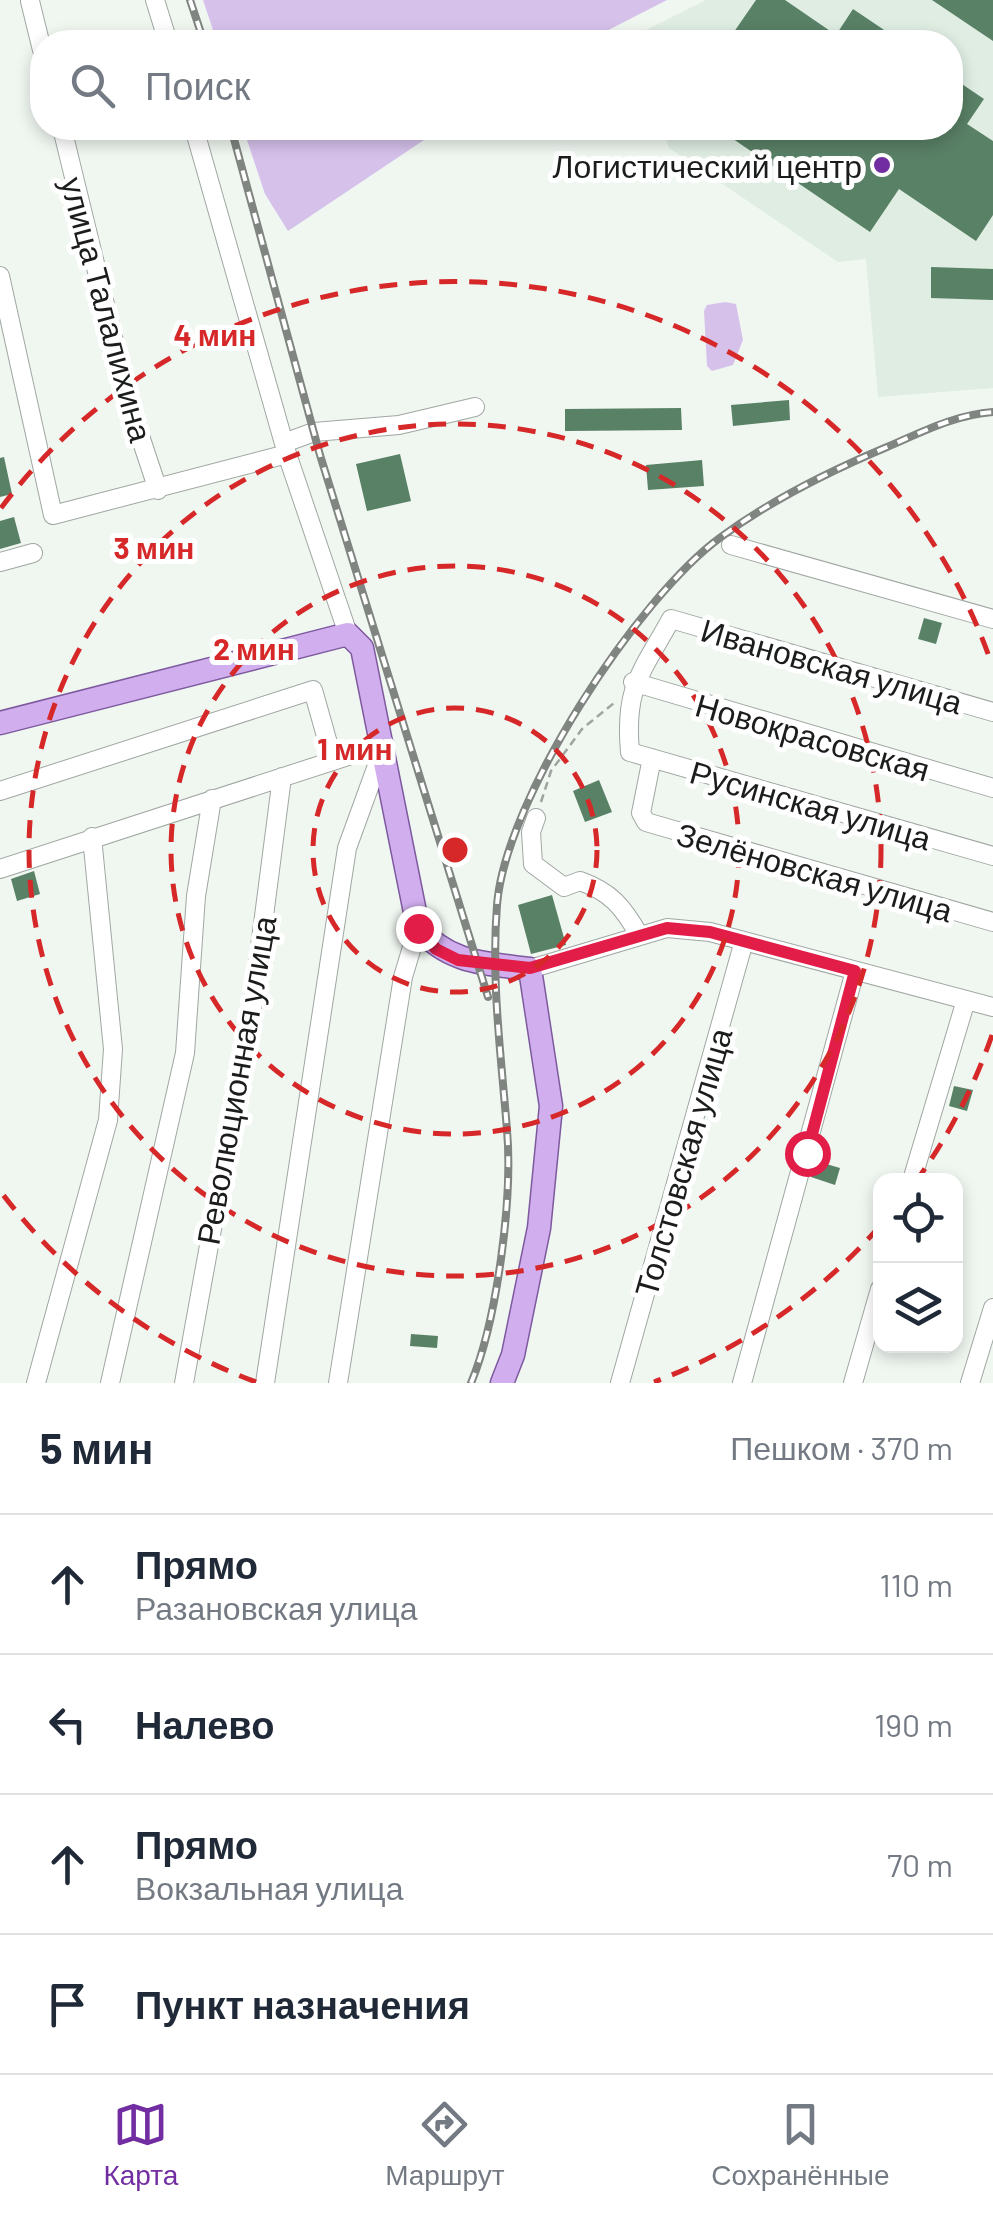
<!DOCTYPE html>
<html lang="ru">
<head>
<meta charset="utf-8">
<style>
  :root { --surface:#fff; --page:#f2f2f3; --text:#1f2937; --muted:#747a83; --line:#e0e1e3; --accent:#712da1 }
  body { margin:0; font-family:Barlow,sans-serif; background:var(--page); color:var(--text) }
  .controls { position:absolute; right:30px; bottom:30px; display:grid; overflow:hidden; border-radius:20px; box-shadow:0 5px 15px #0003 }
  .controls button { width:90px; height:90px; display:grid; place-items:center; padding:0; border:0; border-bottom:2px solid var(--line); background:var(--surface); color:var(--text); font:50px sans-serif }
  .stop { position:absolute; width:30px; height:30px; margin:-22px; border:8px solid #e11d48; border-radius:50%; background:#fff }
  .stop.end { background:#e11d48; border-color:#fff; box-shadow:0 2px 10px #0008 }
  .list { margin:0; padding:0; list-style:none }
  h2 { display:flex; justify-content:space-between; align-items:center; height:130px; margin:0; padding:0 40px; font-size:42px }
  h2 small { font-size:32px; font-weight:400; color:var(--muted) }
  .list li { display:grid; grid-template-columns:65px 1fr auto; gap:30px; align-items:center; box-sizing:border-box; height:140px; padding:0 40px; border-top:2px solid var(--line) }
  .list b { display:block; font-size:38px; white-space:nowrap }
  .list p { margin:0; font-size:32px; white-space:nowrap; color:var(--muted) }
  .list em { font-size:32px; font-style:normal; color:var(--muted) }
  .icon { flex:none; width:55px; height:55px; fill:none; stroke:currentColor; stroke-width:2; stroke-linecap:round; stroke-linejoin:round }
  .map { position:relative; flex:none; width:993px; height:1383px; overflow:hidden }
  .search { position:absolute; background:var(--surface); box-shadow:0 5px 15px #0003; left:30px; right:30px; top:30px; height:110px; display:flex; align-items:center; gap:25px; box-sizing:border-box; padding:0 35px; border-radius:40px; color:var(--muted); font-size:38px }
  .sheet { height:690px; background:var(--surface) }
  nav { display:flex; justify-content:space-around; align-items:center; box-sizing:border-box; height:140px; border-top:2px solid var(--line); background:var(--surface); font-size:28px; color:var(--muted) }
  nav a { display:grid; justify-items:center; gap:5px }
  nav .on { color:var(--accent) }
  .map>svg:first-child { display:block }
  .built { fill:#dfede3 }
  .water { fill:#d6c1eb }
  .building { fill:#598166 }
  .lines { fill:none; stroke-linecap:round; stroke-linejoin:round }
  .minor-casing { stroke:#a0a7a2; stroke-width:20 }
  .major-casing { stroke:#7d599e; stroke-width:25 }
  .path { stroke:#9fa4a0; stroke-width:2.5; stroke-dasharray:8 5; stroke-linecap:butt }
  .minor { stroke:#fff; stroke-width:18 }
  .major { stroke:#d1afef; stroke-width:22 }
  .rail-casing { stroke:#808581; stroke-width:8 }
  .rail { stroke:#fff; stroke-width:4; stroke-dasharray:11; stroke-linecap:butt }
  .route { stroke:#e11d48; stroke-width:12 }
  .ring { fill:none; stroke:#d62828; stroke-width:5; stroke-dasharray:18 12 }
  .poi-dot { fill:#712da1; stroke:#fff; stroke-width:4 }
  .labels { text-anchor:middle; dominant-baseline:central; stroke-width:10; stroke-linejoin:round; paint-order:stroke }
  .poi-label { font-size:32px; fill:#1a1d1b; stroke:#fff; text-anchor:end }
  .street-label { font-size:32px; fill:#1a1d1b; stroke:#fff }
  .centre { fill:#d62828; stroke:#fff; stroke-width:5 }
  .ring-label { font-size:30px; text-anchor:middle; font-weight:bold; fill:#d62828; stroke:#fff; stroke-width:10; stroke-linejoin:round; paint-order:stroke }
</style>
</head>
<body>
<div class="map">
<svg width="993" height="1383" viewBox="0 0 993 1383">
  <rect width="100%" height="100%" fill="#f0f7f1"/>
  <path class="built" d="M706 0H993V388L878 397 866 259 838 262 669 148 662 128H950V42H632L630 38Z"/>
  <path class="water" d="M203 0H667L585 42H217Z
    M243 128H442L288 231 265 194Z
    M725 302 736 304 743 340 733 365 712 371 707 366 704 311 707 305Z"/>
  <path class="building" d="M756 0H785L836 35 853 9 902 42H727Z
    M932 0H993V41Z
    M950 76 984 99 967 124 993 141V215L976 241 899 189 870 232 717 128H950Z
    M931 267 993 269V300L931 298Z
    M789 400 790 420 733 426 731 405Z
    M681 408 682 430 565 431V409Z
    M400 454 411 501 367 511 356 464Z
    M4 457 12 494 0 497V458Z
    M702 460 704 486 648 490 646 465Z
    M14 517 21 543 0 549V521Z
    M924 618 942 623 936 644 918 639Z
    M599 780 612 812 585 822 573 791Z
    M34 871 40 894 17 901 11 879Z
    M552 895 566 945 531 954 518 905Z
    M954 1086 973 1090 967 1111 949 1106Z
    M816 1161 840 1168 835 1185 811 1177Z
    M411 1334 438 1336 437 1348 410 1346Z"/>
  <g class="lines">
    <defs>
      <path id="minor" d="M155 0 168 42
        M30 1 42 50
        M62 128 129 403 158 490
        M194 128 287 454 348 634
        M0 276 53 515 287 454
        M284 443 314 432 399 425 475 407
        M731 545 993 619
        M0 562 33 553
        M633 682 993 788
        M993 712 671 619C642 672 624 687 630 752L993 856
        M652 758 641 813 646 822 993 922
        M0 791 313 690 333 761
        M536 818 531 832 533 864 564 887 580 881C611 892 623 907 639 935
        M0 869 385 744
        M530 969 667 928 710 932 993 1007
        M912 1180 966 1000
        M36 1383 108 1120 113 1049 92 837
        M110 1383 185 1053 196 896 212 799
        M184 1383 252 1009 282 777
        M265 1383 347 848 383 749
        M338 1383 403 977 418 927
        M620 1383 744 941
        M742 1383 855 971
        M853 1383 880 1289
        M970 1383 993 1308"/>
      <path id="major" d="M0 723 348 634 362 648 418 927C449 964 485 963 530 969L551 1106 539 1228 513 1355 502 1383"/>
    </defs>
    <use href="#minor" class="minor-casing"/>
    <use href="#major" class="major-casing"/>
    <path class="path" d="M541 802 551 771 582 729 614 703"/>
    <use href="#minor" class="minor"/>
    <use href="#major" class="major"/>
    <defs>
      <path id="rail" d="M190 0 204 42
        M231 128 320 455 488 997
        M471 1383C497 1321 513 1198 507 1130 501 1054 491 982 497 905 505 800 637 598 721 537 771 500 830 471 887 447 922 432 954 415 993 412"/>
    </defs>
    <use href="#rail" class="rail-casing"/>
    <use href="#rail" class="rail"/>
  </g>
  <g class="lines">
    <path class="route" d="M418 928 436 949 458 960 530 968 667 928 710 932 855 971 807 1153"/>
  </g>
  <g class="ring">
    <circle cx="455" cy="850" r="142"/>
    <circle cx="455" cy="850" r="284"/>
    <circle cx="455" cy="850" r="426"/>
    <path d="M992 1035A568 568 0 0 1 917 1180M880 1226A568 568 0 0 1 654 1382M256 1382A568 568 0 0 1 1 1192M1 508A568 568 0 0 1 992 665"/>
  </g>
  <circle class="poi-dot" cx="882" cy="165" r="10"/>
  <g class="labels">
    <g class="poi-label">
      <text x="862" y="165">Логистический центр</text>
    </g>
    <g class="street-label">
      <text transform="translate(108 309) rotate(75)">улица Талалихина</text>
      <text transform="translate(832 665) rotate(16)">Ивановская улица</text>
      <text transform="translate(813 736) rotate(16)">Новокрасовская</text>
      <text transform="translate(811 804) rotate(16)">Русинская улица</text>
      <text transform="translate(815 871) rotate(16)">Зелёновская улица</text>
      <text transform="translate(235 1080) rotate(-80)">Революционная улица</text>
      <text transform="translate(682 1162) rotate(-74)">Толстовская улица</text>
    </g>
  </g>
  <circle cx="455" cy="850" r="15" class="centre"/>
  <g class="ring-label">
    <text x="215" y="346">4 мин</text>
    <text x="154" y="559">3 мин</text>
    <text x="254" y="660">2 мин</text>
    <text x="355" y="760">1 мин</text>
  </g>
</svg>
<div class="controls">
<button><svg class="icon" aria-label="locate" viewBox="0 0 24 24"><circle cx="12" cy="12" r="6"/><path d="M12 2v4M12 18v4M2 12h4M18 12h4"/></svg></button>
<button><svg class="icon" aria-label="layers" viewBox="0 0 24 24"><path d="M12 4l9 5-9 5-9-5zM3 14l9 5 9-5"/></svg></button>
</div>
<div class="stop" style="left:807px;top:1153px"></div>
<div class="stop end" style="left:418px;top:928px"></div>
<div class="search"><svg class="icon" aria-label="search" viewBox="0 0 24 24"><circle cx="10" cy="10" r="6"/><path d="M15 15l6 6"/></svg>Поиск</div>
</div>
<section class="sheet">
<h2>5 мин<small>Пешком · 370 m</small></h2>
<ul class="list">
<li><svg class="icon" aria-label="ahead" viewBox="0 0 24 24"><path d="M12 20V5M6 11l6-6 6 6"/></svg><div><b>Прямо</b><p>Разановская улица</p></div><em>110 m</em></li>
<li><svg class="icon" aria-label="left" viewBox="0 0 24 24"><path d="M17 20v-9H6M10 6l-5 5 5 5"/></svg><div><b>Налево</b></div><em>190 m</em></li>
<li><svg class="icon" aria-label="ahead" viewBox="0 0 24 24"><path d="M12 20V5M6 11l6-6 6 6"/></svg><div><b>Прямо</b><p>Вокзальная улица</p></div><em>70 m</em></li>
<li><svg class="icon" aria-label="arrive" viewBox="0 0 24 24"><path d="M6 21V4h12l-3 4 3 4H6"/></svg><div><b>Пункт назначения</b></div></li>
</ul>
</section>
<nav>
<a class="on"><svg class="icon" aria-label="map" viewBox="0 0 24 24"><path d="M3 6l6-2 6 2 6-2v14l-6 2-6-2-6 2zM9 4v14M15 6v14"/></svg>Карта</a>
<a><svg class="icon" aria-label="directions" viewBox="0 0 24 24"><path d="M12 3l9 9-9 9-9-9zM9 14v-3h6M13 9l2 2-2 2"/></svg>Маршрут</a>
<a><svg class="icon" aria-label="saved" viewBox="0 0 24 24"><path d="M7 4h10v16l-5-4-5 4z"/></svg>Сохранённые</a>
</nav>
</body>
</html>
